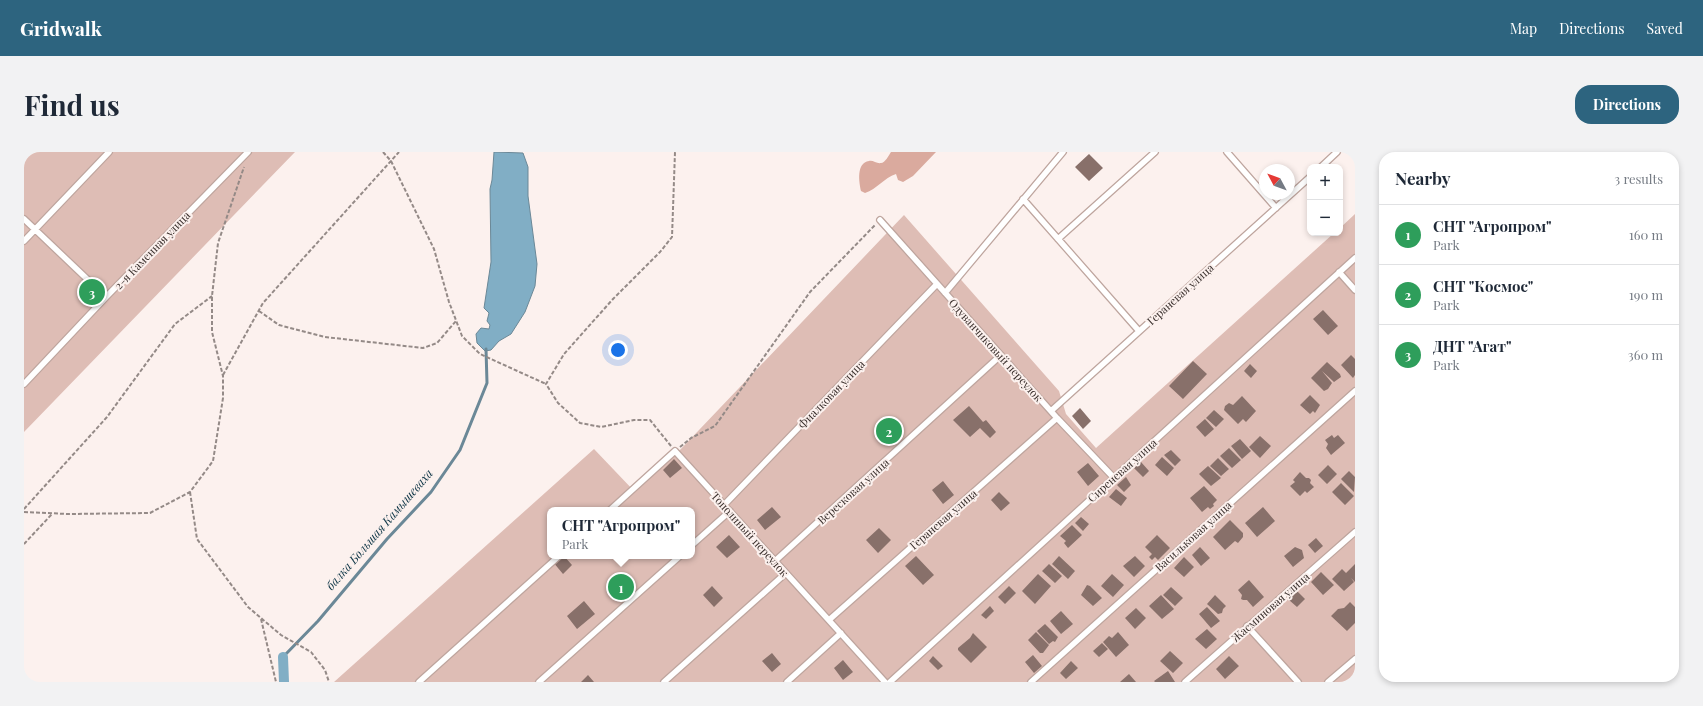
<!DOCTYPE html>
<html lang="en">
<head>
<meta charset="utf-8">
<style>
  :root { --surface:#fff; --page:#f2f2f3; --text:#1f2937; --muted:#747a83; --line:#e0e1e3; --accent:#2d647f }
  body { margin:0; font-family:"Playfair Display",serif; background:var(--page); color:var(--text) }
  .controls { position:absolute; right:12px; top:12px; display:grid; overflow:hidden; border-radius:8px; box-shadow:0 2px 6px #0003 }
  .controls button { width:36px; height:36px; display:grid; place-items:center; padding:0; border:0; border-bottom:1px solid var(--line); background:var(--surface); color:var(--text); font:20px sans-serif }
  .compass { position:absolute; left:1235px; top:12px; width:36px; height:36px; border-radius:50%; background:var(--surface); box-shadow:0 2px 6px #0003; rotate:311deg }
  .you { position:absolute; left:594px; top:198px; width:14px; height:14px; margin:-10px; border:3px solid #fff; border-radius:50%; background:#1a73e8; box-shadow:0 0 0 6px #1a73e833 }
  .badge { display:grid; place-items:center; width:26px; height:26px; border-radius:50%; background:var(--accent); color:#fff; font-size:13px; font-weight:700 }
  .pin { position:absolute; translate:-50% -50%; border:2px solid #fff; box-shadow:0 1px 4px #0006 }
  .popup { position:absolute; left:523px; top:355px; width:148px; height:52px; box-sizing:border-box; display:grid; place-content:center; border-radius:8px; background:var(--surface); filter:drop-shadow(0 1px 3px #0005); font-size:13px; white-space:nowrap; color:var(--muted) }
  .popup b { font-size:15px; color:var(--text) }
  .popup::after { content:''; position:absolute; left:50%; top:100%; margin-left:-8px; border:8px solid transparent; border-top-color:var(--surface) }
  .list { margin:0; padding:0; list-style:none }
  h2 { display:flex; justify-content:space-between; align-items:center; height:52px; margin:0; padding:0 16px; font-size:17px }
  h2 small { font-size:13px; font-weight:400; color:var(--muted) }
  .list li { display:grid; grid-template-columns:26px 1fr auto; gap:12px; align-items:center; box-sizing:border-box; height:60px; padding:0 16px; border-top:1px solid var(--line) }
  .list b { display:block; font-size:15px; white-space:nowrap }
  .list p { margin:0; font-size:13px; white-space:nowrap; color:var(--muted) }
  .list em { font-size:13px; font-style:normal; color:var(--muted) }
  .map { position:relative; flex:none; width:1331px; height:530px; overflow:hidden; border-radius:16px }
  header { display:flex; align-items:center; gap:24px; box-sizing:border-box; height:56px; padding:0 20px; background:var(--accent); color:#fff }
  header strong { font-size:19px }
  nav { display:flex; gap:22px; margin-inline-start:auto; font-size:14px }
  .intro { display:flex; align-items:center; justify-content:space-between; box-sizing:border-box; height:96px; padding:0 24px }
  h1 { margin:0; font-size:28px }
  .button { padding:10px 18px; border-radius:16px; background:var(--accent); color:#fff; font-size:14px; font-weight:700 }
  main { display:flex; gap:24px; padding:0 24px }
  aside { flex:1; background:var(--surface); border-radius:16px; box-shadow:0 2px 6px #0003 }
  .map>svg:first-child { display:block }
  .green { fill:#debdb5; fill-rule:evenodd }
  .forest { fill:#daaa9e }
  .water { fill:#81aec5; stroke:#6b8897 }
  .lines { fill:none; stroke-linecap:round; stroke-linejoin:round }
  .stream { stroke:#6b8897; stroke-width:3 }
  .canal { stroke:#81aec5; stroke-width:10 }
  .building { fill:#88706a }
  .service-casing { stroke:#bea59e; stroke-width:8 }
  .path { stroke:#948a87; stroke-width:2; stroke-dasharray:4 2; stroke-linecap:butt }
  .service { stroke:#fff; stroke-width:5.5 }
  .labels { text-anchor:middle; dominant-baseline:central; stroke-width:4; stroke-linejoin:round; paint-order:stroke }
  .street-label { font-size:11px; fill:#382e2b; stroke:#fcf1ee }
  .water-label { font-size:12px; font-style:italic; fill:#0a3243; stroke:#fcf1ee }
</style>
</head>
<body>
<header>
<strong>Gridwalk</strong>
<nav><a>Map</a><a>Directions</a><a>Saved</a></nav>
</header>
<div class="intro"><h1>Find us</h1><a class="button">Directions</a></div>
<main>
<div class="map">
<svg width="1331" height="530" viewBox="0 0 1331 530">
  <rect width="100%" height="100%" fill="#fcf1ee"/>
  <path class="green" d="M0 0H271L0 280Z
    M1331 62V530H310L570 297 611 340 655 299 880 63 1035 239 1042 262 1072 296 1310 81H1316V76ZM526 358H668V404H526Z"/>
  <path class="forest" d="M867 0H912L889 24 879 30 874 28 872 22C860 26 853 37 841 41L837 39C835 30 832 11 845 9 849 8 853 12 857 11 861 11 865 3 867 0Z"/>
  <path class="water" d="M470 0 499 1 504 15V44L513 112 511 134 501 160 487 182 475 189 467 198 461 199 453 191 452 182 457 176 465 177 466 173 463 169 465 161 460 156 467 110 466 37 468 28Z"/>
  <g class="lines">
    <path class="stream" d="M259 505 294 469 363 387 407 340 436 298 463 231 462 197"/>
    <path class="canal" d="M259 505 260 530"/>
  </g>
  <path class="building" d="M1065 2 1079 16 1065 29 1051 15Z
    M1299 158 1314 174 1304 183 1289 167Z
    M1327 203 1331 207V223L1329 226 1317 213Z
    M1169 209 1183 222 1159 247 1145 234Z
    M1303 210 1316 222 1317 225 1310 230 1298 219 1308 231 1304 237 1300 239 1287 226Z
    M1226 212 1233 219 1227 226 1220 219Z
    M1286 243 1296 253 1291 261 1289 259 1286 262 1276 253Z
    M1218 244 1232 259 1222 270 1219 267 1214 272 1200 258 1201 254 1205 251 1209 253Z
    M945 254 959 270 962 268 972 280 966 286 956 276 946 285 929 268Z
    M1056 256 1067 269 1059 277 1048 264Z
    M1190 258 1200 267 1192 275 1182 266Z
    M1181 267 1190 277 1181 285 1172 275Z
    M1308 283 1310 286 1314 283 1321 291 1307 303 1302 296 1304 292 1301 288Z
    M1236 284 1247 294 1236 306 1225 295Z
    M1216 287 1227 299 1218 307 1207 294Z
    M1205 296 1217 308 1208 316 1196 304Z
    M1147 298 1157 308 1151 314 1140 303Z
    M1138 305 1150 316 1143 324 1131 313Z
    M1194 306 1205 317 1197 324 1186 314Z
    M650 307 658 316 646 326 639 318Z
    M1117 310 1125 319 1119 325 1110 316Z
    M1064 311 1075 324 1064 334 1053 320Z
    M1304 313 1313 322 1303 332 1294 323Z
    M1184 314 1197 326 1187 334 1175 322Z
    M1325 319 1331 325 1330 340 1317 327Z
    M1276 320 1282 326H1285L1287 328 1286 331 1290 335 1283 341 1281 339 1276 344 1266 334 1271 330 1269 328Z
    M1102 325 1107 333 1100 340 1093 333Z
    M919 329 930 343 919 352 908 338Z
    M1317 331 1330 344 1321 353 1308 340Z
    M1180 334 1193 348 1189 352 1190 354 1186 357 1184 355 1178 360 1166 346Z
    M1092 337 1103 346 1097 354 1085 345Z
    M975 340 986 351 977 359 967 348Z
    M748 355 757 365 741 378 733 368Z
    M1239 355 1251 369 1233 385 1221 371Z
    M1057 365 1065 372 1059 379 1051 371Z
    M1206 368 1219 381V385L1214 391 1211 389 1201 398 1189 385Z
    M1048 373 1058 383 1044 396 1040 391 1042 389 1036 384Z
    M855 376 867 388 854 401 842 388Z
    M705 383 716 395 703 406 692 395Z
    M1133 383 1146 396 1134 408 1131 405 1128 408 1125 405 1128 402 1121 395Z
    M1292 386 1299 394 1291 401 1284 393Z
    M1176 395 1186 406 1177 414 1168 403Z
    M1271 395 1278 398 1280 406 1269 415 1260 404Z
    M536 404H540L548 413 539 422 529 410Z
    M892 404 910 423 899 433 881 414Z
    M1035 404 1051 419 1044 427 1028 412Z
    M1111 404 1121 414 1110 425 1099 414Z
    M1160 405 1170 415 1160 425 1150 416Z
    M1025 412 1038 424 1031 431 1018 419Z
    M1331 412V430L1327 426 1330 430 1320 439 1308 427 1318 417 1322 421Z
    M1297 420 1310 433 1299 443 1287 430Z
    M1014 422 1027 434 1011 452 998 439Z
    M1088 422 1100 433 1089 445 1077 434Z
    M1225 428 1240 445 1229 455 1223 448H1219L1217 447 1218 443 1214 438Z
    M1063 433 1066 434 1078 446 1069 454 1057 443Z
    M688 434 699 446 690 455 679 443Z
    M985 434 992 441 981 452 974 445Z
    M1147 435 1159 446 1151 454 1139 443Z
    M1273 439 1281 447 1273 455 1265 448Z
    M1137 443 1150 457 1138 467 1125 454Z
    M1191 443 1202 454 1199 457 1198 461 1194 462 1183 452Z
    M560 449 571 462 553 477 543 464Z
    M1326 450 1331 455V471L1323 479 1307 464 1314 457 1320 456Z
    M966 454 970 459 962 467 957 463Z
    M1183 455 1196 469 1187 476 1175 462Z
    M1112 456 1122 466 1111 477 1101 466Z
    M1037 459 1049 472 1037 482 1026 469Z
    M1021 472 1034 485 1031 490 1029 489 1025 492 1013 479Z
    M1183 477 1193 487 1182 497 1171 487Z
    M1012 480 1025 493 1019 501H1016L1004 488Z
    M1094 480 1105 493 1092 505 1079 490 1085 484 1088 486Z
    M949 481 963 495 947 511 934 498V496L946 486Z
    M1078 491 1084 497 1075 505 1069 499Z
    M1146 499 1159 511 1149 521 1136 509Z
    M748 501 757 512 748 520 738 509Z
    M1009 503 1018 514 1010 521 1001 510Z
    M909 504 919 514 914 518 905 509Z
    M1205 504 1215 514 1201 527 1192 517Z
    M819 508 829 520 819 528 810 516Z
    M1047 509 1054 516 1042 527 1036 521Z
    M1144 519 1151 530H1131L1130 529Z
    M1105 522 1112 530H1096Z
    M564 523 570 530H557Z"/>
  <g class="lines">
    <defs>
      <path id="service" d="M1203 0 1252 56
        M1297 15 1313 0
        M999 47 1115 179
        M0 67 82 145
        M856 68 1033 266 1090 326
        M1034 87 1131 0
        M0 89 85 0
        M1315 120 1331 138
        M921 141 1039 0
        M0 232 82 145 224 0
        M1027 259 1286 25
        M700 353 913 132
        M586 358 651 299 861 530
        M668 393 706 359
        M751 409 977 203
        M805 468 1033 266
        M1223 474 1274 530
        M395 530 535 404
        M515 530 656 404
        M640 530 762 421
        M763 530 817 481
        M866 530 1331 106
        M1007 530 1331 239
        M1161 530 1331 380
        M1304 530 1331 507"/>
    </defs>
    <use href="#service" class="service-casing"/>
    <path class="path" d="M359 0 367 9 410 97 425 150 438 184 456 202 522 232
      M235 159 255 173 301 185 399 196 413 191 432 169
      M199 223 239 151 375 0
      M647 294 626 268H610L577 275 556 271 534 251 522 232 540 202 589 147 636 100 648 85 651 0
      M656 295 667 286 691 274 786 140 852 72
      M166 340 173 387 224 455 257 483 287 500 301 518 305 530
      M0 357 83 265 151 172 188 144
      M0 360 44 362 126 361 166 340 189 309 199 246V224L188 180V144L194 91 220 15
      M0 392 28 362
      M237 467 252 530"/>
    <use href="#service" class="service"/>
  </g>
  <g class="labels">
    <g class="street-label">
      <text transform="translate(128 98) rotate(-46)">2-я Каменная улица</text>
      <text transform="translate(1156 142) rotate(-42)">Гераневая улица</text>
      <text transform="translate(972 198) rotate(48)">Одуванчиковый переулок</text>
      <text transform="translate(807 242) rotate(-46)">Фиалковая улица</text>
      <text transform="translate(1098 318) rotate(-42)">Сиреневая улица</text>
      <text transform="translate(829 339) rotate(-42)">Вересковая улица</text>
      <text transform="translate(919 367) rotate(-41)">Гераневая улица</text>
      <text transform="translate(726 382) rotate(48)">Тополиный переулок</text>
      <text transform="translate(1169 384) rotate(-42)">Васильковая улица</text>
      <text transform="translate(1246 455) rotate(-41)">Жасминовая улица</text>
    </g>
    <g class="water-label">
      <text transform="translate(355 377) rotate(-49)">балка Большая Камышеваха</text>
    </g>
  </g>
</svg>
<div class="controls">
<button>+</button>
<button>−</button>
</div>
<svg class="compass" viewBox="-18 -18 36 36"><path d="M0-13l5 13h-10z" fill="#e53935"/><path d="M0 13l5-13h-10z" fill="#747a83"/></svg>
<div class="you"></div>
<div class="pin badge" style="left:597px;top:435px;background:#2e9e5b">1</div>
<div class="popup"><b>СНТ &quot;Агропром&quot;</b>Park</div>
<div class="pin badge" style="left:865px;top:279px;background:#2e9e5b">2</div>
<div class="pin badge" style="left:68px;top:140px;background:#2e9e5b">3</div>
</div>
<aside>
<h2>Nearby<small>3 results</small></h2>
<ul class="list">
<li><span class="badge" style="background:#2e9e5b">1</span><div><b>СНТ &quot;Агропром&quot;</b><p>Park</p></div><em>160 m</em></li>
<li><span class="badge" style="background:#2e9e5b">2</span><div><b>СНТ &quot;Космос&quot;</b><p>Park</p></div><em>190 m</em></li>
<li><span class="badge" style="background:#2e9e5b">3</span><div><b>ДНТ &quot;Агат&quot;</b><p>Park</p></div><em>360 m</em></li>
</ul>
</aside>
</main>
</body>
</html>
